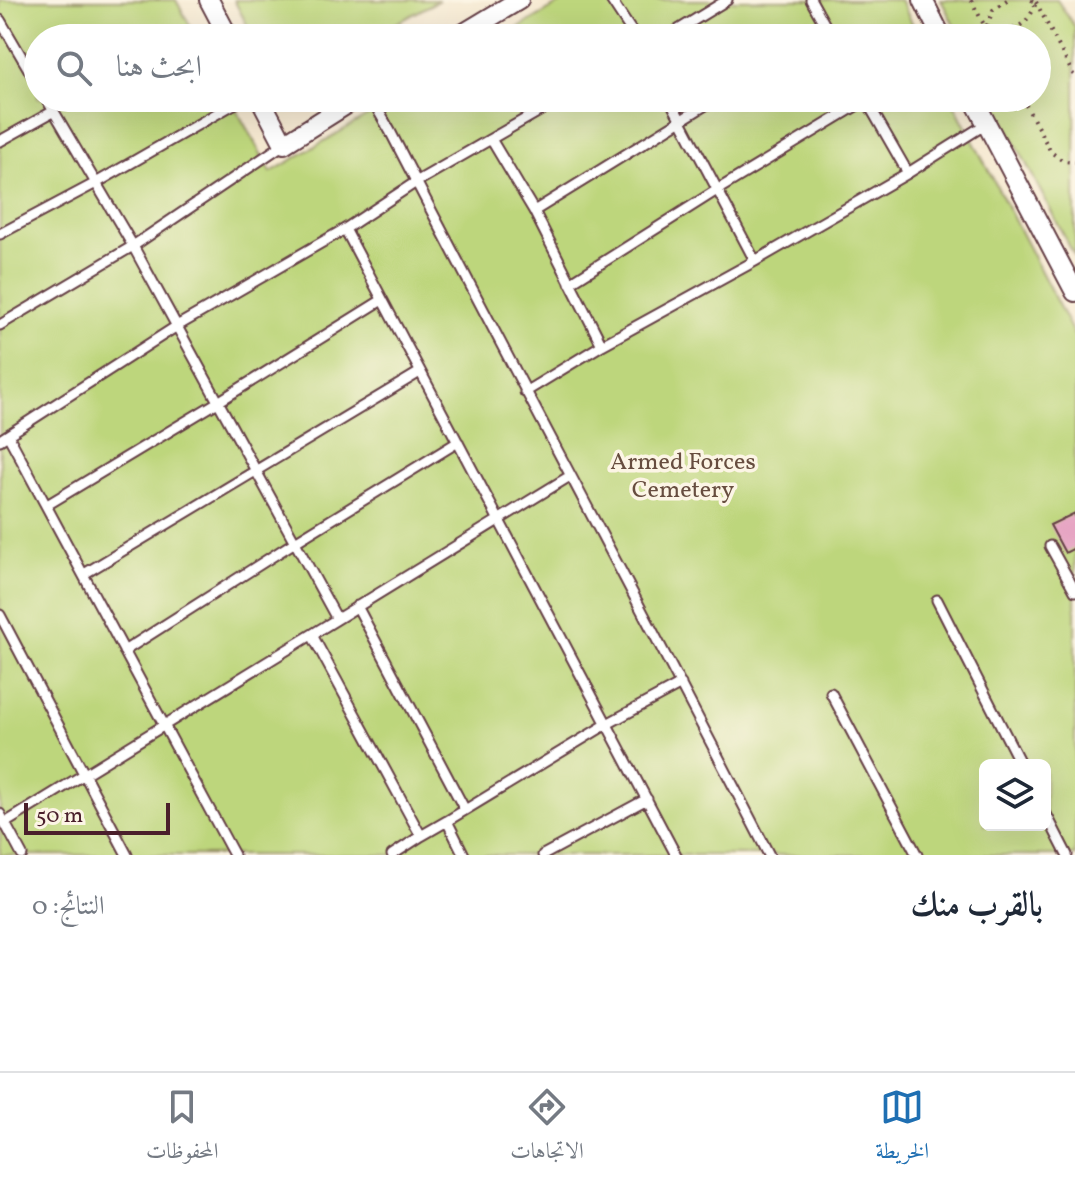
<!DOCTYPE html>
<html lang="ar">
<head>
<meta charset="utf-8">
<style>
  :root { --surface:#fff; --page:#f6f6f7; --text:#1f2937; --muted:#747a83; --line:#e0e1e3; --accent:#1f6fb2 }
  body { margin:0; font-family:Vollkorn,Amiri,serif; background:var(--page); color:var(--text); direction:rtl }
  .controls { position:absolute; right:24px; bottom:24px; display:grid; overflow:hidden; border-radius:12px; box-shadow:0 8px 32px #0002 }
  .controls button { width:72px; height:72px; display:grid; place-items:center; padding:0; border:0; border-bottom:2px solid var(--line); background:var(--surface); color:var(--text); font:40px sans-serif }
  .scale { position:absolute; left:24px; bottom:20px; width:146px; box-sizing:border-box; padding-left:8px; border:4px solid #4a1f2b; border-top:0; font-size:22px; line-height:28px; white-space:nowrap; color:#4a1f2b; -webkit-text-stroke:6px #fcf5e5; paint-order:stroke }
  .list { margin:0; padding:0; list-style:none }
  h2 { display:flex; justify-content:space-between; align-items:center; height:104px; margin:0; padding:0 32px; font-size:34px }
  h2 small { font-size:26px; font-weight:400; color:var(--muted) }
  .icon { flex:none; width:44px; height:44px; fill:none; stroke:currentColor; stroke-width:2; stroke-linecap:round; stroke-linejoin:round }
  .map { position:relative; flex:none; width:1075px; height:855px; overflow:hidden; direction:ltr }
  .search { position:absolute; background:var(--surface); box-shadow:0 8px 32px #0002; left:24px; right:24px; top:24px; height:88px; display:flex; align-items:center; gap:20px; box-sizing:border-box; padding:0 28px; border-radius:44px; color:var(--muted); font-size:30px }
  .sheet { height:216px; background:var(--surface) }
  nav { display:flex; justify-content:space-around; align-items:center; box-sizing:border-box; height:112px; border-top:2px solid var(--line); background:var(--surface); font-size:22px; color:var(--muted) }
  nav a { display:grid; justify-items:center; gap:4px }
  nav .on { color:var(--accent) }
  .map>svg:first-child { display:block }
  .green { fill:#bdd67b; stroke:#847a53; stroke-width:2; fill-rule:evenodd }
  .building { fill:#e6a5c3 }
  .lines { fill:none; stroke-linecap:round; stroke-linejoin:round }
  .service-casing { stroke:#643d44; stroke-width:13 }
  .minor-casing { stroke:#643d44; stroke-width:22 }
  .path { stroke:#643d44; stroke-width:4; stroke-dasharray:2 6; stroke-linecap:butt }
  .service { stroke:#fff; stroke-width:9 }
  .minor { stroke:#fff; stroke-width:18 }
  .labels { text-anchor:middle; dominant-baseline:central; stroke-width:7; stroke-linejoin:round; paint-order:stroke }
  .park-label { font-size:24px; fill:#674d3f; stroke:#fcf5e5 }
</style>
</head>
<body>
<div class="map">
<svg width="1075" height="855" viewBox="0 0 1075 855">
  <rect width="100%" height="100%" fill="#fcf5e5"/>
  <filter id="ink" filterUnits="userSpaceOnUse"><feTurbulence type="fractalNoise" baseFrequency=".0125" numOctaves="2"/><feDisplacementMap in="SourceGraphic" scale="16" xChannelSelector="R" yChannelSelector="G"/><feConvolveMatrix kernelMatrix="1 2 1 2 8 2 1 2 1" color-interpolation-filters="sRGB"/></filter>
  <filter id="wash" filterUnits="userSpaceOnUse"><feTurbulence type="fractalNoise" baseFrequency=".006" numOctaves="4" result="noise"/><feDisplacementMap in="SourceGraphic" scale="32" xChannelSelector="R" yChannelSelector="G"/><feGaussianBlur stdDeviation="1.8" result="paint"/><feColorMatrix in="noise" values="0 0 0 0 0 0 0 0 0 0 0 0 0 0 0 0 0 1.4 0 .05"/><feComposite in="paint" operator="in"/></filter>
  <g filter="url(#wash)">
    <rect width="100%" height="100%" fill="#f6e9d1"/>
    <path class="green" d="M0 0H176L197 38H38V98H230L271 172 398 98H951L1075 337V855H0ZM985 765H1045V825H985Z
      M234 0H439L370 38H254Z
      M566 0H900L920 38H501Z
      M941 0H1057L1075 27V257L992 98H1037V38H961Z"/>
    <g id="blocks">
      <path class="building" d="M1075 513V548L1065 553 1050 525Z"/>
    </g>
  </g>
  <g filter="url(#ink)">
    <use href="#blocks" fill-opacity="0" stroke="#643d44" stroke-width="2"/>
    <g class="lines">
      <defs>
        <path id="service" d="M611 0 636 38
          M811 0 832 38
          M0 20 38 85
          M665 38 727 0
          M46 98 133 246 337 619
          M371 98 390 131C515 373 645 613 769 855
          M669 98 755 261
          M865 98 908 173
          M491 139 534 211 602 345
          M0 141 54 111
          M534 211 717 98
          M345 229 676 855
          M0 234 96 183 244 98
          M570 283 717 190 866 100
          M0 325 133 246 284 144
          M525 392 602 345 755 261 908 173 986 124
          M8 435 234 855
          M0 440 177 326 345 229 416 182 562 98
          M47 505 218 402 382 300
          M1050 546 1075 591
          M84 574 420 372
          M937 600 1021 765
          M357 606 465 810
          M0 615 127 855
          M312 635 421 836 392 855
          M124 651 295 542 458 442
          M831 693 917 855
          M1045 812 1067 855
          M0 814 22 855
          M447 821 607 724 681 684
          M5 823 570 476
          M421 836 447 821 464 855
          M543 855 647 799"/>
        <path id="minor" d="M209 0 229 38
          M923 0 942 38
          M456 38 519 0
          M260 98 284 144 357 98
          M973 98 1075 292"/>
      </defs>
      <use href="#service" class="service-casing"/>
      <use href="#minor" class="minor-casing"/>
      <path class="path" d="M971 0 991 38
        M1007 0 993 10 986 28C1010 36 1029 26 1036 2L1031 0
        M1036 2 1075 78
        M1022 98 1051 152 1063 161 1075 162"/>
      <use href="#service" class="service"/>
      <use href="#minor" class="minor"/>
    </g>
  </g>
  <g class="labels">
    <g class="park-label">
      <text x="683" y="463">Armed Forces<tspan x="683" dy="28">Cemetery</tspan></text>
    </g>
  </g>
</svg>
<div class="controls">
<button><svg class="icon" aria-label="layers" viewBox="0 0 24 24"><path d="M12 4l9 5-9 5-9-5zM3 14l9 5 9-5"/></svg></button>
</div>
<div class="scale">50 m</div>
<div class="search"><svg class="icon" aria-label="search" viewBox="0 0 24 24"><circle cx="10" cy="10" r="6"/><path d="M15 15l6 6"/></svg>ابحث هنا</div>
</div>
<section class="sheet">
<h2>بالقرب منك<small>النتائج: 0</small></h2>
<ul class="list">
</ul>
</section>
<nav>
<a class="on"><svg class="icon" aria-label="map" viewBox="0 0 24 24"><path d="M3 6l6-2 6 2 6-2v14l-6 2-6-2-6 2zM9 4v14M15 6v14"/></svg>الخريطة</a>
<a><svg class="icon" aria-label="directions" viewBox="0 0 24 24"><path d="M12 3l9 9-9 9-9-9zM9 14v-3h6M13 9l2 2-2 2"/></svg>الاتجاهات</a>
<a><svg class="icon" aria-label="saved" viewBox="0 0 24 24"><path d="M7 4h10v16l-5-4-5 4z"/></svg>المحفوظات</a>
</nav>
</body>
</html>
